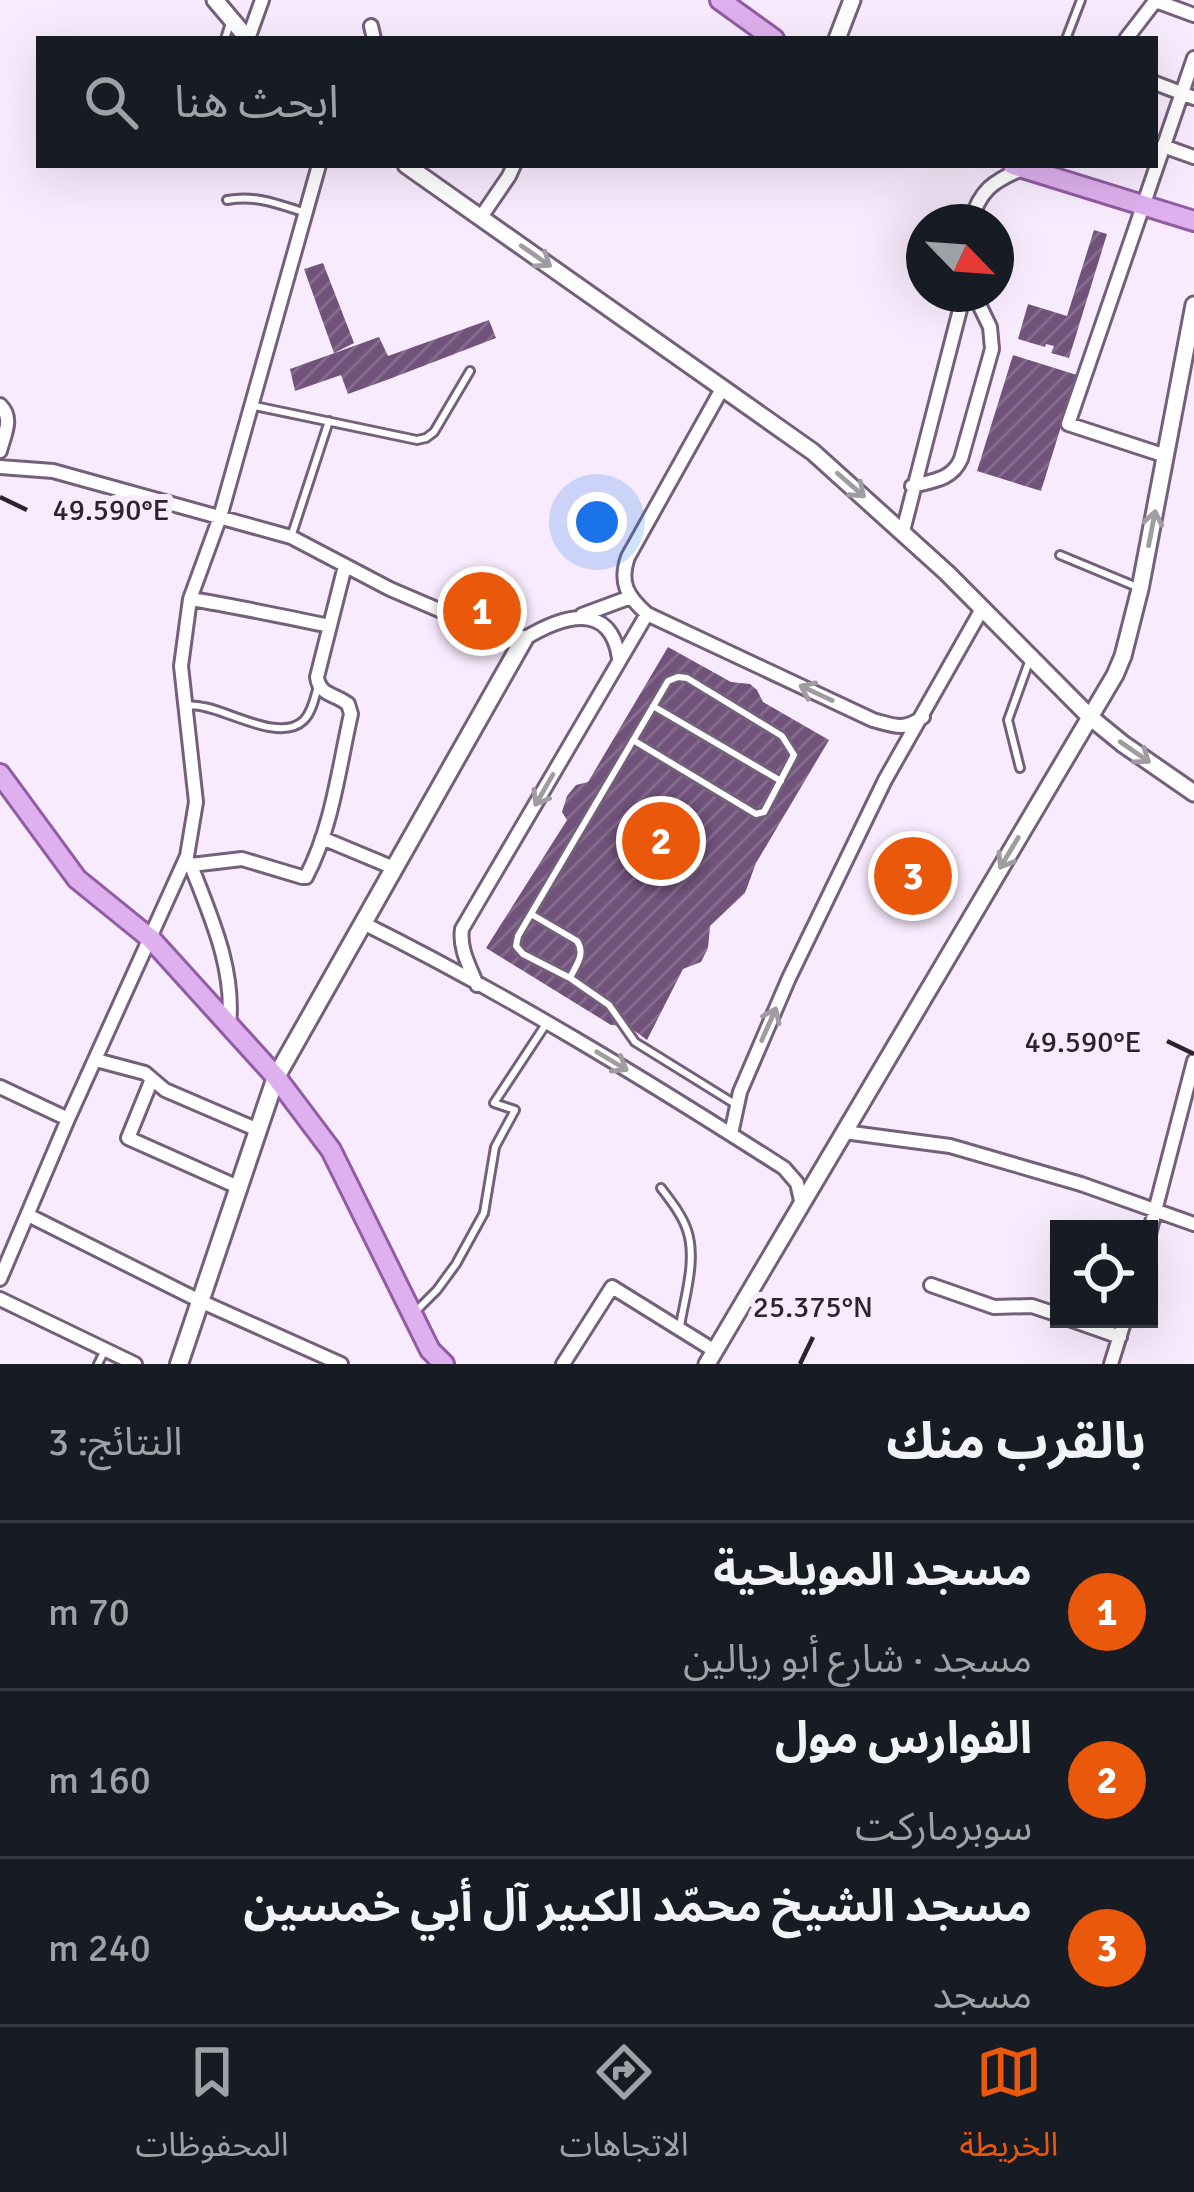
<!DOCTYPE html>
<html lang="ar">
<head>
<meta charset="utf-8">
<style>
  :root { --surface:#171b24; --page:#20242c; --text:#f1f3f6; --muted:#9ea1a6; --line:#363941; --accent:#ea580c }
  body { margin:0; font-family:Signika,"Noto Sans Arabic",sans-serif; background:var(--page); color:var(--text); direction:rtl }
  .controls { position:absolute; right:36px; bottom:36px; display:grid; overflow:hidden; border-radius:0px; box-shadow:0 12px 48px #0002 }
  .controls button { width:108px; height:108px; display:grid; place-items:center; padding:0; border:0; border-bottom:3px solid var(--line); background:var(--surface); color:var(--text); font:60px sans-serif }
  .compass { position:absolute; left:906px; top:204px; width:108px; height:108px; border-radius:50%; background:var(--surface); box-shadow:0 12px 48px #0002; rotate:115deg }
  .you { position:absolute; left:597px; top:522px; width:42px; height:42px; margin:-30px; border:9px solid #fff; border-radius:50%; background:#1a73e8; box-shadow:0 0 0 18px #1a73e833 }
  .badge { display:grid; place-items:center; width:78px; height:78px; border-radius:50%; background:var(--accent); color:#fff; font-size:39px; font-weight:700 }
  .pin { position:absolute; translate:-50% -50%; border:6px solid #fff; box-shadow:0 3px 12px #0006 }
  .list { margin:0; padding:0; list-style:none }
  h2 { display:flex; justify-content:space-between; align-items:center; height:156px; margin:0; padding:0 48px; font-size:51px }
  h2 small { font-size:39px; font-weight:400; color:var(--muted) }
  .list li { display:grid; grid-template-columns:78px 1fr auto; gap:36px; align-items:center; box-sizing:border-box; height:168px; padding:0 48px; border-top:3px solid var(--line) }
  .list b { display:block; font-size:45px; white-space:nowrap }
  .list p { margin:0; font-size:39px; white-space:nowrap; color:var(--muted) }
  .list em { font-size:39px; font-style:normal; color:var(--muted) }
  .icon { flex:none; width:66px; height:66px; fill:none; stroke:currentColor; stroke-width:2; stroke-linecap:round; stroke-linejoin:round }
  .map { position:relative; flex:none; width:1194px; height:1364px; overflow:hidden; direction:ltr }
  .search { position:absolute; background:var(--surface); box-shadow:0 12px 48px #0002; left:36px; right:36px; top:36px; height:132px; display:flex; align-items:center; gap:30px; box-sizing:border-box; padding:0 42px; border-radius:0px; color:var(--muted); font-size:45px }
  .sheet { height:660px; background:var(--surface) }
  nav { display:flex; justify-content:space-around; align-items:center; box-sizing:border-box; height:168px; border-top:3px solid var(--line); background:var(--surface); font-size:33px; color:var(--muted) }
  nav a { display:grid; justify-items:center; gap:6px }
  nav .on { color:var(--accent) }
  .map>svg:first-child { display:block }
  .building { fill:url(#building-hatch) }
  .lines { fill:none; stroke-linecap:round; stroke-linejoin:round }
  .service-casing { stroke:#74607b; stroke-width:12 }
  .minor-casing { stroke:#74607b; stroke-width:18 }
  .tertiary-casing { stroke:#74607b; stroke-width:21 }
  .secondary-casing { stroke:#74607b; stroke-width:22 }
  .primary-casing { stroke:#915ca3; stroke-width:24 }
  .service { stroke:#fff; stroke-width:6 }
  .minor { stroke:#fff; stroke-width:12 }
  .tertiary { stroke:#fff; stroke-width:15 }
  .secondary { stroke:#fff; stroke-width:16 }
  .primary { stroke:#deb0ed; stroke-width:18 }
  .oneway { stroke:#a09ca1 }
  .ticks { fill:none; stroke:#2c232f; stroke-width:4.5 }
  .ticks-label { font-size:30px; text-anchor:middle; fill:#2c232f; stroke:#f9ebfe; stroke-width:12; stroke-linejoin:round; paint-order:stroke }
</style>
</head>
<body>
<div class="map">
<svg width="1194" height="1364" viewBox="0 0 1194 1364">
  <defs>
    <pattern id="building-hatch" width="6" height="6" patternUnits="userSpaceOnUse" patternTransform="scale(3)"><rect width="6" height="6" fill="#70527a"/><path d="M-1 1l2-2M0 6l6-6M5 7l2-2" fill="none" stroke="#846d8c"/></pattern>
  </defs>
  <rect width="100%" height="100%" fill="#f9ebfe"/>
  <path class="building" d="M1094 230 1107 234 1069 358 1051 353 1054 346 1046 344 1045 347 1018 339 1028 304 1067 316Z
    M323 263 354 343 334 353 304 269Z
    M489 320 496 338 392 378 348 394 341 375 295 391 290 369 379 337 388 356Z
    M1013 355 1077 375 1041 491 977 471Z
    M668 647 731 682 750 684 757 690 763 702 829 740 756 863 745 893 710 926 708 948 701 962 683 969 647 1040 628 1026 611 1025 486 948 567 820 562 812 567 796 576 785 588 782Z"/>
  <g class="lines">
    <defs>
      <path id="service" d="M225 39 230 23
        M1066 39 1081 0
        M227 200C255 195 275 203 303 212
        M255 406 417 440 426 438 434 432 470 371
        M292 534 329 421
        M1060 555 1137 587
        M185 705C187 705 203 706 204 707 229 711 281 743 304 720 312 712 315 697 318 686
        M653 706 781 781
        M633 740 756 814 764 812 794 755 782 736 687 678 678 677 668 681 518 936 516 946 523 954 570 978 609 1005 635 1042 735 1104
        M1020 768 1008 720 1030 659
        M531 914 577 941C586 954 576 965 570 978
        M661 1188C671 1201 682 1215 687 1230 697 1259 685 1296 680 1326
        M414 1313 437 1290 456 1264 484 1213 495 1147 515 1110 494 1103 546 1024
        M98 1364 105 1350"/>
      <path id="minor" d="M1156 1 1194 15
        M371 26 374 39
        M248 39 262 0
        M1126 39 1156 0
        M1155 83 1194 98
        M1163 146 1194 157
        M481 217 509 176 514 165
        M971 222C979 191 993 181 1022 169
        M0 405C14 418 4 435 0 451
        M1166 456 1068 424 1194 58
        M0 467 53 471 291 537 390 589 521 645
        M912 486C932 481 952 480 961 459L992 349 990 327 974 294
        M903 531 964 294
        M190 599C237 606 283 617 330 626
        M647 614C627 596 619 583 628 557L723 387
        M582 615 628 598
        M524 639C562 616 610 600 619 658
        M322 838 394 868
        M190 863C210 915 235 968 229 1025
        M191 865 242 859 302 877H306C332 828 339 767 351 714L348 704C335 694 319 695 317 677L345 566
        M363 923C508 995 648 1081 784 1168L797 1183 802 1205
        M477 985C470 967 459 949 462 929L647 614 873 720C895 726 903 731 923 717
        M96 1060 145 1073 165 1090 258 1130
        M152 1079 128 1138 238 1187
        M0 1087 68 1119
        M844 1132 950 1146 1081 1184 1194 1224
        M731 1134 740 1092 789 978 885 780 982 609
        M28 1215 200 1301 341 1364
        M1149 1234 1194 1061
        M0 1279 68 1119 187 856 196 802 181 666 190 599 220 517 319 165
        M931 1285 994 1307 1032 1306 1059 1315
        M0 1299 135 1364
        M1069 1319 1120 1337
        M563 1364 612 1287 715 1351
        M1111 1364 1125 1319"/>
      <path id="tertiary" d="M215 0 248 39
        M837 39 852 0
        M406 165 813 452 947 573 1090 717 1123 744 1194 793
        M707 1364 1115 675 1123 656 1140 589 1194 305"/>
      <path id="secondary" d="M179 1364 276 1077 524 639"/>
      <path id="primary" d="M720 0 774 39
        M1013 165 1194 221
        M0 774 77 879 151 939 276 1077 331 1150 430 1350 444 1364"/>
    </defs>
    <use href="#service" class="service-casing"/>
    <use href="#minor" class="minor-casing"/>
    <use href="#tertiary" class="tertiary-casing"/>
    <use href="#secondary" class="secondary-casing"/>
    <use href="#primary" class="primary-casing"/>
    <use href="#service" class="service"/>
    <use href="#minor" class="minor"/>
    <use href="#tertiary" class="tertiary"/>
    <use href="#secondary" class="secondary"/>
    <use href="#primary" class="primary"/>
  </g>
  <defs><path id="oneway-shaft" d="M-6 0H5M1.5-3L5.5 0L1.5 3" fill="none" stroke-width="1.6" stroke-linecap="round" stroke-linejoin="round" transform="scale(3)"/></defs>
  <g class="oneway">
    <use href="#oneway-shaft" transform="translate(536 256) rotate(35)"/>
    <use href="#oneway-shaft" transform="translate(851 485) rotate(41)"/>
    <use href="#oneway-shaft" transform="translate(1152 528) rotate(-79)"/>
    <use href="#oneway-shaft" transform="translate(816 693) rotate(-155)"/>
    <use href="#oneway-shaft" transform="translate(1135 752) rotate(35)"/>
    <use href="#oneway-shaft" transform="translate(544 790) rotate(120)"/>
    <use href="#oneway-shaft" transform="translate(1009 853) rotate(121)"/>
    <use href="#oneway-shaft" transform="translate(769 1024) rotate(-66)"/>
    <use href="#oneway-shaft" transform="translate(612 1061) rotate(31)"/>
  </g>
  <path class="ticks" d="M0 497 27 510M1167 1041 1194 1054M800 1364 813 1337"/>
  <g class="ticks-label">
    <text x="111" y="520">49.590°E</text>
    <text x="1083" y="1052">49.590°E</text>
    <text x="813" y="1317">25.375°N</text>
  </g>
</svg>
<div class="controls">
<button><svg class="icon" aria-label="locate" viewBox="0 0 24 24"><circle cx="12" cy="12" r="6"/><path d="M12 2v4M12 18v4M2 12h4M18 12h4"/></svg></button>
</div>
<svg class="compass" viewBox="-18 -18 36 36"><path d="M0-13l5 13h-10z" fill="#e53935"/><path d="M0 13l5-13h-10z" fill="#9ea1a6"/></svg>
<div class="you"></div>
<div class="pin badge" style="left:482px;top:611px">1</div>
<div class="pin badge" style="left:661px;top:841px">2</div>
<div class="pin badge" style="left:913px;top:876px">3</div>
<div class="search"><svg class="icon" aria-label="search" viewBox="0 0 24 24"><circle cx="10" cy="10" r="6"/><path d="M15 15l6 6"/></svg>ابحث هنا</div>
</div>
<section class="sheet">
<h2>بالقرب منك<small>النتائج: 3</small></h2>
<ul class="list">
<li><span class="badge">1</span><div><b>مسجد المويلحية</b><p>مسجد · شارع أبو ريالين</p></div><em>70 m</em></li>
<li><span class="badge">2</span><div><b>الفوارس مول</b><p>سوبرماركت</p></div><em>160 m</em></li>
<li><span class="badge">3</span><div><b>مسجد الشيخ محمّد الكبير آل أبي خمسين</b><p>مسجد</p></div><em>240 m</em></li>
</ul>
</section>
<nav>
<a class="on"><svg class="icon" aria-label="map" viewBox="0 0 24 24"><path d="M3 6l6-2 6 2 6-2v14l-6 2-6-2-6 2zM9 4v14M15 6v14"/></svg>الخريطة</a>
<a><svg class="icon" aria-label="directions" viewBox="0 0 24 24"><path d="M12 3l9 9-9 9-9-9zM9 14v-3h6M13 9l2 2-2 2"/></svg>الاتجاهات</a>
<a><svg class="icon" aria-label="saved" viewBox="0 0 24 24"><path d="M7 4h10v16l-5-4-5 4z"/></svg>المحفوظات</a>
</nav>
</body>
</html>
